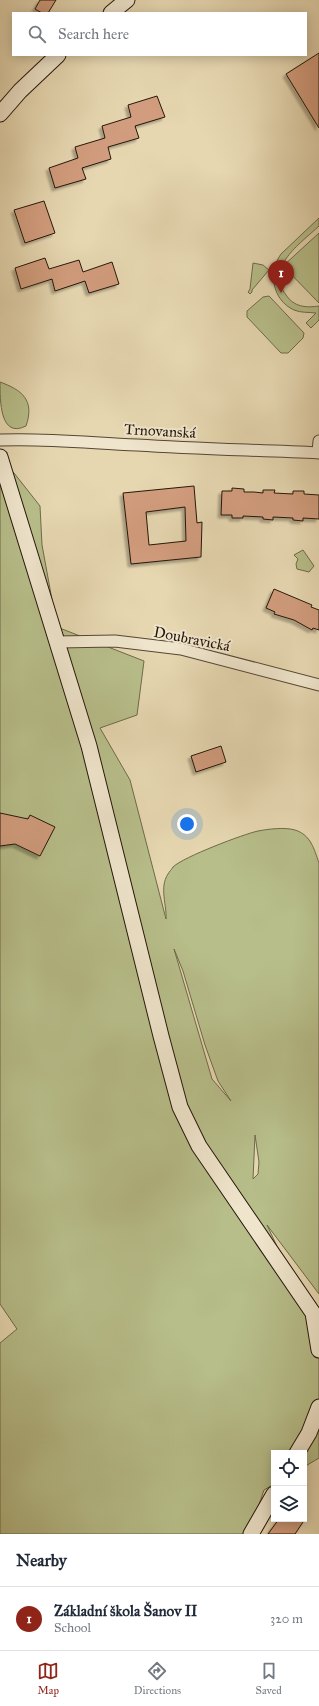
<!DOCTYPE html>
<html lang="en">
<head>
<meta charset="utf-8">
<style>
  :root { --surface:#fff; --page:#f6f6f7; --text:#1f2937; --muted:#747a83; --line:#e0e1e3; --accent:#8f2418 }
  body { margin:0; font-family:"IM FELL Great Primer",serif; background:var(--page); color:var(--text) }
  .controls { position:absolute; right:12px; bottom:12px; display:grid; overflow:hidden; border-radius:0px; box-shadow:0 2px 10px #0003 }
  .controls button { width:36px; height:36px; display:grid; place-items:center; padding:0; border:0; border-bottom:1px solid var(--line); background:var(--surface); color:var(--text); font:20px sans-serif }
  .you { position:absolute; left:187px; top:824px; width:14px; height:14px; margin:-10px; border:3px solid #fff; border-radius:50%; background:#1a73e8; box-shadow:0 0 0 6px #1a73e833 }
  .badge { display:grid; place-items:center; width:26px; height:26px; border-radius:50%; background:var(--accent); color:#fff; font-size:13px; font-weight:700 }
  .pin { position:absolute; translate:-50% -33px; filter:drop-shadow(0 1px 2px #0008) }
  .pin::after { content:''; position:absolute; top:21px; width:14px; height:12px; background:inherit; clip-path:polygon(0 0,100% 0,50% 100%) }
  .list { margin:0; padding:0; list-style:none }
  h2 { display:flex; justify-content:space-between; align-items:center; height:52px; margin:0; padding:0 16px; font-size:17px }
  h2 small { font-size:13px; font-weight:400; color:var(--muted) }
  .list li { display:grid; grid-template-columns:26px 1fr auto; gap:12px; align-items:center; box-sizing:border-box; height:64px; padding:0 16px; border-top:1px solid var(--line) }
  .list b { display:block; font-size:15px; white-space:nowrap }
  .list p { margin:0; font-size:13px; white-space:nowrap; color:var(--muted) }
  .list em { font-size:13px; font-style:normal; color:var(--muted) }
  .icon { flex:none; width:22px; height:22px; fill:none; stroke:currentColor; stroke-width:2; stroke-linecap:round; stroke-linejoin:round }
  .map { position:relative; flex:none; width:319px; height:1534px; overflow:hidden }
  .search { position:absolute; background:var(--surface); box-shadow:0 2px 10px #0003; left:12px; right:12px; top:12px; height:44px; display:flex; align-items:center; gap:10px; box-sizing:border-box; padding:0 14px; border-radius:0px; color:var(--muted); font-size:15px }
  .sheet { height:116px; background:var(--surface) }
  nav { display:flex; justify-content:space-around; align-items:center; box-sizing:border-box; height:56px; border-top:1px solid var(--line); background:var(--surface); font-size:11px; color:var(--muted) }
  nav a { display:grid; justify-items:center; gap:2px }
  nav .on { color:var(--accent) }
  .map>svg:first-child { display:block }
  .green { fill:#b7be8a; stroke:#6e6a4a; fill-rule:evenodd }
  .building { fill:#d29d7e; stroke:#25160b; fill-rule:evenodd; filter:url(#shadow) }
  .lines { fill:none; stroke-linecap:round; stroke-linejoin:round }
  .street-casing { stroke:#554634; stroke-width:13 }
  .secondary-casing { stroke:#25160b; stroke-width:17 }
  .street { stroke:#efe5cc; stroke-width:11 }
  .secondary { stroke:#efe5cc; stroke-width:15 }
  .labels { text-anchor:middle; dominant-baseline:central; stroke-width:4; stroke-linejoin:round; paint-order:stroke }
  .street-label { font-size:15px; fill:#25160b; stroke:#efe5cc }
</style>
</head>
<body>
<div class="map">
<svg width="319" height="1534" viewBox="0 0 319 1534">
  <defs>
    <filter id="shadow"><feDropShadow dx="-3" dy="3" stdDeviation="1" flood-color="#0004"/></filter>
  </defs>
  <rect width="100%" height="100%" fill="#e6d7b1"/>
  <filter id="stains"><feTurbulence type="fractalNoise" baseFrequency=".005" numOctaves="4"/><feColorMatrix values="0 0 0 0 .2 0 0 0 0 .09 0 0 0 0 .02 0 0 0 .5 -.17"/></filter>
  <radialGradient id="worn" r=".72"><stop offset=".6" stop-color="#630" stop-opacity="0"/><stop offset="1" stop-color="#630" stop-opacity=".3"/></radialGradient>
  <path class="green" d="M319 218V226C300 244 265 267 286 295 294 307 306 308 319 306V320L311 328 306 323 316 313C308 312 301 313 294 310 272 300 268 272 281 254Z
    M319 233V303L283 266Z
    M253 263 263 265 269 270 252 290V292L250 294 248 292 250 289Z
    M269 296 304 333 303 338 288 353H281L247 317V311L263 297Z
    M0 382C22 390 35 400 26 426 0 439 0 401 0 382Z
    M0 460 14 473 40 506 42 545 57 627 144 661 137 715 100 728 130 780 166 919C167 905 159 888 168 874 169 872 172 869 173 867 183 857 244 834 258 831 269 829 284 827 295 830 311 835 314 849 319 863V1294L267 1225 319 1336V1458L304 1467V1453H274V1484L264 1490 249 1534H0V1343L17 1329 0 1304ZM174 949 183 971 205 1045 218 1081 231 1101 212 1079ZM255 1135 259 1162 258 1174 253 1179Z
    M303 550 314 566 309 572 297 569 296 564 298 559 294 555Z"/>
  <path class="building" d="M40 0H56L48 13H42L35 9Z
    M319 53V128L286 74Z
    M157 96 165 117 135 126 139 138 108 147 111 159 82 168 86 179 55 188 49 168 78 158 75 147 105 138 102 126 131 117 128 105Z
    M44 201 55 233 25 243 14 210Z
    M45 258 49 269 79 260 83 272 112 262 119 284 89 293 85 281 55 291 52 279 21 289 15 268Z
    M194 486 197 523 202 522 201 557 131 564 123 493ZM185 507 186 541 149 545 146 512Z
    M232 488 244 489V492H254L263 493V490H275L274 493 293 494V491H304V494L319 495V519L303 518V521L293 520V518L273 517V520L263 519V517L243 516V518H232V515H221L222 491H232Z
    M274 589 312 605 311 607 319 610V630L313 628 312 630 294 620 274 614 275 612 266 608Z
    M221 746 226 762 196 772 191 756Z
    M0 813 28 819 30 815 55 827 40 856 15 844 0 846Z
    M279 1519H305L295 1534H268Z"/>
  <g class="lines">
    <defs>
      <path id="street" d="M0 440C46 438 91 443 137 445 197 449 258 450 319 453
        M318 453 319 441
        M57 642 115 641 181 649 319 685"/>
      <path id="secondary" d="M111 13 127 0
        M0 114 20 91 58 55
        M0 457 89 746 161 1036 180 1107 199 1146 313 1313 319 1350
        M297 1453 309 1433 319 1407
        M251 1534 274 1494"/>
    </defs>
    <use href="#street" class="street-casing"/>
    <use href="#secondary" class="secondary-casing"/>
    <use href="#street" class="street"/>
    <use href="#secondary" class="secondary"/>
  </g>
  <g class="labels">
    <g class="street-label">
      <text transform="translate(160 431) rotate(3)">Trnovanská</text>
      <text transform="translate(192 639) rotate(11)">Doubravická</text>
    </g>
  </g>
  <rect width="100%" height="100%" filter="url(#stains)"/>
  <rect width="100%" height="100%" fill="url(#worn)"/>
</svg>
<div class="controls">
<button><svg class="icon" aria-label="locate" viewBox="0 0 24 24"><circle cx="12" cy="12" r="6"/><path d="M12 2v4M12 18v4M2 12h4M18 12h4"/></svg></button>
<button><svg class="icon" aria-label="layers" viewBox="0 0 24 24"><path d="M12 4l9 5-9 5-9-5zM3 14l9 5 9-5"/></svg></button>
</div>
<div class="you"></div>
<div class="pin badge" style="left:281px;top:293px">1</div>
<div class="search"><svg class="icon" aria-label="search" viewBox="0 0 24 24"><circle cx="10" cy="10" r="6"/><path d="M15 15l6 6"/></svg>Search here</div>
</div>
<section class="sheet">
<h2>Nearby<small></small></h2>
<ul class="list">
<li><span class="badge">1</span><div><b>Základní škola Šanov II</b><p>School</p></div><em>320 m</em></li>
</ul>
</section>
<nav>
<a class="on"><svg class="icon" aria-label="map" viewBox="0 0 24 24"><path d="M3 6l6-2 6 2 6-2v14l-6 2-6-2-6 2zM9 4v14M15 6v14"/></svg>Map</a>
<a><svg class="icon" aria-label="directions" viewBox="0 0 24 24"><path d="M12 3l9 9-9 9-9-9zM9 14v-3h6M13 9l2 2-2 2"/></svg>Directions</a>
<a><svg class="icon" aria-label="saved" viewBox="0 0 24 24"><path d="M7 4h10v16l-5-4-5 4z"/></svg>Saved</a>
</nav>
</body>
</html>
